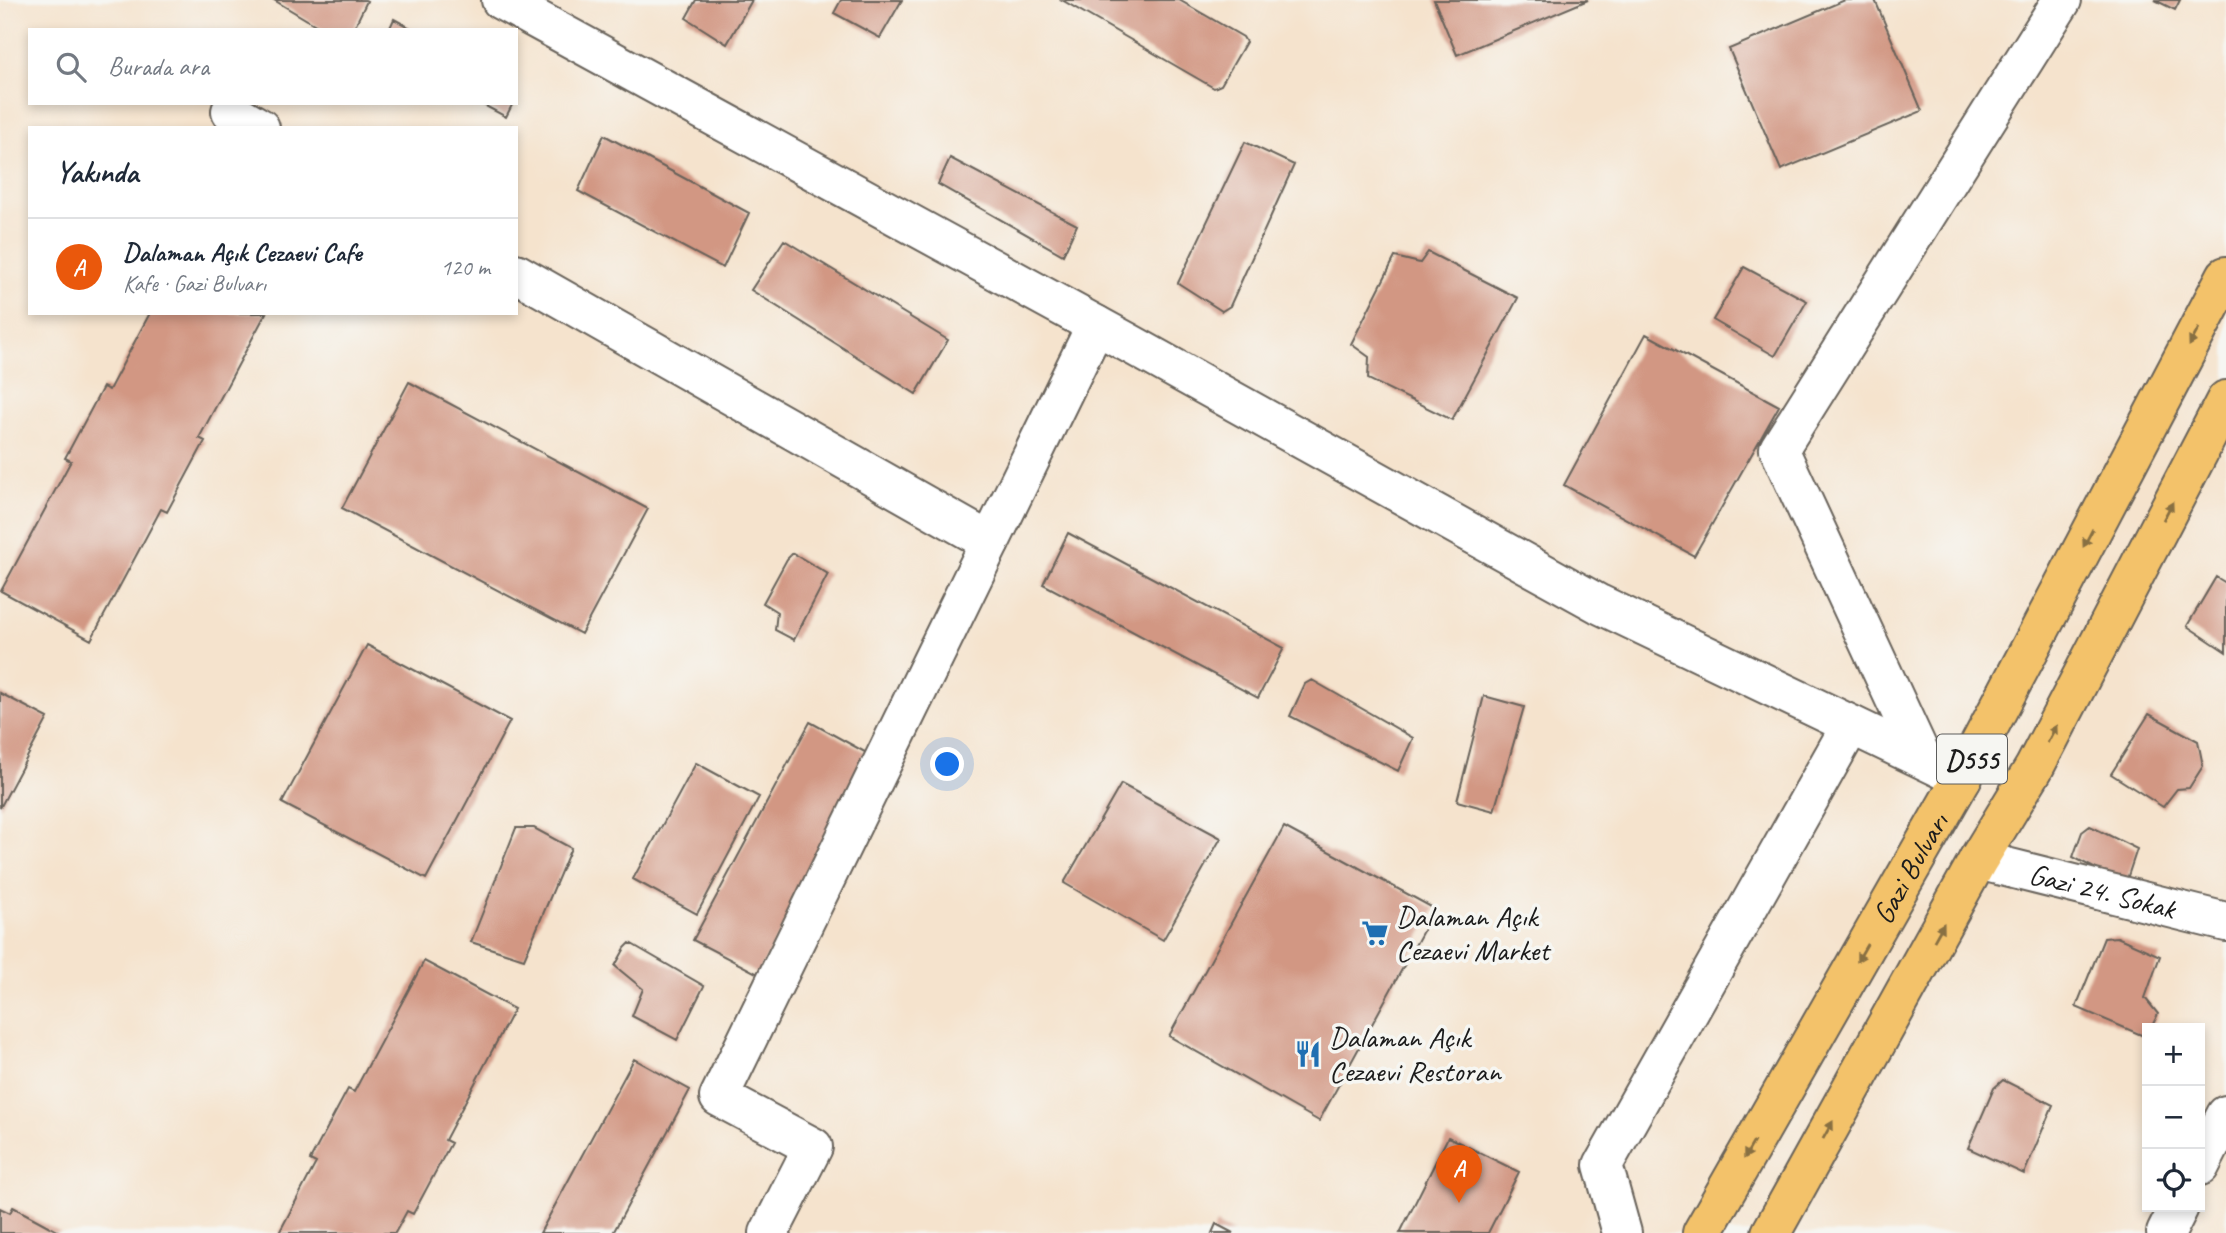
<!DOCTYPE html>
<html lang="tr">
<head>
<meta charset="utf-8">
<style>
  :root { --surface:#fff; --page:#f6f6f7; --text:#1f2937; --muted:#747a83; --line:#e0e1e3; --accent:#ea580c }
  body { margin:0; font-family:Caveat,sans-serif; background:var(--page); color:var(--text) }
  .controls { position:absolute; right:21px; bottom:21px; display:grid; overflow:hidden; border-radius:0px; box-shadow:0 4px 10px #0003 }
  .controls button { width:63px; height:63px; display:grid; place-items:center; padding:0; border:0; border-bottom:2px solid var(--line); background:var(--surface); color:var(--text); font:35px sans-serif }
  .you { position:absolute; left:948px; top:765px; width:24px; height:24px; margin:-18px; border:5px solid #fff; border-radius:50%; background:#1a73e8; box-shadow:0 0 0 10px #1a73e833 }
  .badge { display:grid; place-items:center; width:46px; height:46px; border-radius:50%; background:var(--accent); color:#fff; font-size:23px; font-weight:700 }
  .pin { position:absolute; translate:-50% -58px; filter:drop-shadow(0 2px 4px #0008) }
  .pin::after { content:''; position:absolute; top:37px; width:24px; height:21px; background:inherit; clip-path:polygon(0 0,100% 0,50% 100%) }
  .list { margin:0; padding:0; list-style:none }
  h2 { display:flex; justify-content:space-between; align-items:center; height:91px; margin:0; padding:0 28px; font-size:30px }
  h2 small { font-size:23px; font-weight:400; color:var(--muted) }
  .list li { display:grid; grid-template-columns:46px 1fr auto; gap:21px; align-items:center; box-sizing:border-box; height:98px; padding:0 28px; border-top:2px solid var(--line) }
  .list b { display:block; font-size:26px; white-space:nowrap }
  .list p { margin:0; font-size:23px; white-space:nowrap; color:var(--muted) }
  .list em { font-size:23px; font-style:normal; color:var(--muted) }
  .icon { flex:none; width:38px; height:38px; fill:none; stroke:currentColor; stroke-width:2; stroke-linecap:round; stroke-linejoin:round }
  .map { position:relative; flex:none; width:2226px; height:1233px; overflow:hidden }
  .search { position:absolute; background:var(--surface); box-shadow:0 4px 10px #0003; left:28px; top:28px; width:490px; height:77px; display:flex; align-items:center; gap:18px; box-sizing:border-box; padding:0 24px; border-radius:0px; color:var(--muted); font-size:26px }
  .panel { position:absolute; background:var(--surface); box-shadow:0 4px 10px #0003; left:28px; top:126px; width:490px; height:189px; border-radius:0px }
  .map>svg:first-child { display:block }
  .building { fill:#d29783 }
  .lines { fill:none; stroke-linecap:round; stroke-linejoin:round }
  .minor-casing { stroke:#68625a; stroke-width:42 }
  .major-casing { stroke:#68625a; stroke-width:42 }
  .minor { stroke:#fff; stroke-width:38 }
  .major { stroke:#f3c26a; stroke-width:38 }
  .oneway { fill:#886f43 }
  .labels { text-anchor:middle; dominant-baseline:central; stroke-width:7; stroke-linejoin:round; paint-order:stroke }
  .shield { fill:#f6f6f2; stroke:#5d5d5c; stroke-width:2 }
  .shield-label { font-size:28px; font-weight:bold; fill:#1c1c1c }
  .street-label { font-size:30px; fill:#1c1c1c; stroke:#f6f6f2 }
  .poi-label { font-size:30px; fill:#1c1c1c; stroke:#f6f6f2; text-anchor:start }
</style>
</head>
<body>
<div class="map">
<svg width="2226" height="1233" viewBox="0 0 2226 1233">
  <rect width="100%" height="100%" fill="#f6f6f2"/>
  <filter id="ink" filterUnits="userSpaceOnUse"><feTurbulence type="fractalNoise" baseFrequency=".0143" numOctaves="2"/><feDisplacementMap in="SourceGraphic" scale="14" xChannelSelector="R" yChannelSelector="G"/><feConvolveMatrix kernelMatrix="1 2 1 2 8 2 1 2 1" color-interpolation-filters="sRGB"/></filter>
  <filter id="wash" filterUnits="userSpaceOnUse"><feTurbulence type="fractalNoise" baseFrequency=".00686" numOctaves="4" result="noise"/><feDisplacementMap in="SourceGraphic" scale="28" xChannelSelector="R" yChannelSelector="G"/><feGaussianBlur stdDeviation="1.57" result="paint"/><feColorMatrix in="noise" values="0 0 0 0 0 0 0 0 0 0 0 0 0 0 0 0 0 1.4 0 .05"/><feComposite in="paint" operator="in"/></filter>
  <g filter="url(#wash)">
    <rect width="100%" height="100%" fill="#f5e3cd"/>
    <g id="blocks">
      <path class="building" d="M274 0H365L367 1 353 30H324Z
        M696 0H752L727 44 686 18Z
        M841 0H902L880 38 834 13Z
        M1062 0H1179L1243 37 1246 42 1221 85 1214 88Z
        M1434 0H1588L1457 55Z
        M1845 0H1875L1922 111 1781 170 1729 49Z
        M2155 0H2180L2175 10Z
        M394 19 414 30H389Z
        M480 103H513L506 117Z
        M604 135 749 213 723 268 578 191Z
        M1245 142 1294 165 1230 306 1222 311 1178 283Z
        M950 158 1077 225 1063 255 938 184Z
        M784 240 948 340 916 394 751 290Z
        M1428 252 1518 298 1452 420 1368 379 1369 357 1351 344 1395 257 1420 263Z
        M1744 267 1807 301 1775 356 1713 320Z
        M150 313H266L199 438 205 441 167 512 161 509 91 640 1 591 71 461 65 458 103 387 109 390Z
        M1646 334 1779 406 1694 556 1564 485Z
        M409 382 648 509 581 634 342 508Z
        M1068 533 1284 648 1258 698 1043 584Z
        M793 553 828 574 794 640 775 630 777 612 763 603 787 559Z
        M2216 577 2226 583V652L2187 626Z
        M367 645 510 721 426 879 282 803Z
        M1312 680 1413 738 1398 771 1290 716 1305 684Z
        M0 693 48 718 0 808Z
        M1484 696 1524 707 1494 811 1457 801Z
        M2149 714 2198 741 2203 766 2189 788 2177 789 2163 807 2111 774Z
        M810 722 874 757 758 974 693 940Z
        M696 763 759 797 697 914 633 879Z
        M1121 784 1221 838 1163 940 1064 883Z
        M2090 826 2137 849 2127 879 2113 878 2073 857 2082 832Z
        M1284 827 1435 909 1319 1121 1169 1036Z
        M516 828H534L571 848 524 959 471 942Z
        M2117 937 2160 956 2145 998 2158 1014 2151 1028H2147L2146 1037 2076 1007 2104 938Z
        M630 943 704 986 677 1040 632 1016 643 989 615 966 625 948Z
        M424 961 514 1009 445 1140 451 1143 413 1214 407 1211 395 1233H279L316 1163 310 1160 348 1089 354 1092Z
        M634 1059 690 1090 613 1233H540Z
        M2003 1080 2053 1105 2024 1174 1968 1148 1994 1088Z
        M1448 1137 1519 1172 1488 1233H1400Z
        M13 1207 61 1233H0V1208L10 1213Z
        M1216 1224 1233 1233H1212Z"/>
    </g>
  </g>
  <g filter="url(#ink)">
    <use href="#blocks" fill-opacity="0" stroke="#68625a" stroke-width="2"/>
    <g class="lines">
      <defs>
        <g id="minor">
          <path d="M501 0 1127 342 1599 604 1962 778"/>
          <path d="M231 111 260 128"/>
          <path d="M516 273 990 542"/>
          <path d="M1922 758 1779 449 2062 0"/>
          <path id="s1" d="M1978 860 2226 922"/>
          <path d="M2200 1166 2226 1115"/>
          <path d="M769 1233 813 1147 719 1097 1096 325"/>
          <path d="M1622 1233 1603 1165 1851 725"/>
          <path d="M2166 1233 2179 1207"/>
        </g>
        <g id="major">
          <path id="s2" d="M1702 1233 1962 778 2226 276"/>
          <path d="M1771 1233 1978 860 2034 768 2226 400"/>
        </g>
      </defs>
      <use href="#minor" class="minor-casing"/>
      <use href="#major" class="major-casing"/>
      <use href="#minor" class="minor"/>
      <use href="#major" class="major"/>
    </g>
    <defs><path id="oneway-solid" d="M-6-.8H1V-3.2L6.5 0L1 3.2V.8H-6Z" transform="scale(1.75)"/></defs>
    <g class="oneway">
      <use href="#oneway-solid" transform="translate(2194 337) rotate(118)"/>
      <use href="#oneway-solid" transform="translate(2168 511) rotate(-62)"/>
      <use href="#oneway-solid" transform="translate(2088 538) rotate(118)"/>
      <use href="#oneway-solid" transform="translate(2052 734) rotate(-62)"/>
      <use href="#oneway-solid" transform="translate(1939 932) rotate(-61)"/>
      <use href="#oneway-solid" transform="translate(1862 953) rotate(120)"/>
      <use href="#oneway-solid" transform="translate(1828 1130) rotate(-61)"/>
      <use href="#oneway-solid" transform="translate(1749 1150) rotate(120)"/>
    </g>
  </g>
  <defs>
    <symbol id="supermarket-bare" viewBox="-9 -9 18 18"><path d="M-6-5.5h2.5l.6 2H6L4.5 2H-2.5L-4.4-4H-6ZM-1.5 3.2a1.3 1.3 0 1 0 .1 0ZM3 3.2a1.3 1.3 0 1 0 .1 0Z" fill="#1f6fb2" stroke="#f6f6f2" stroke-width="2.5" paint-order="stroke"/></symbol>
    <symbol id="restaurant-bare" viewBox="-9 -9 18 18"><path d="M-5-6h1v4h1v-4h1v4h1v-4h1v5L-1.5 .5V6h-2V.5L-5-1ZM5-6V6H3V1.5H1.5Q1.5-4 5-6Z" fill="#1f6fb2" stroke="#f6f6f2" stroke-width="2.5" paint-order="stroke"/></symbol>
  </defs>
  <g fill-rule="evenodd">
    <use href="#supermarket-bare" x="1356" y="914" width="38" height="38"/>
    <use href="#restaurant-bare" x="1289" y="1035" width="38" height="38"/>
  </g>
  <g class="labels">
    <rect class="shield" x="1937" y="734.5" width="70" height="49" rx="5"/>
    <g class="shield-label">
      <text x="1972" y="759">D555</text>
    </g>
    <g class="street-label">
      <text stroke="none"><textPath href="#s2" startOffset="420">Gazi Bulvarı</textPath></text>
      <text stroke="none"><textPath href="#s1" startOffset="128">Gazi 24. Sokak</textPath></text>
    </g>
    <g class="poi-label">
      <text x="1396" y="916">Dalaman Açık<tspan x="1396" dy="34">Cezaevi Market</tspan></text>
      <text x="1329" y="1037">Dalaman Açık<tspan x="1329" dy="34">Cezaevi Restoran</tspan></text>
    </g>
  </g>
</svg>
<div class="controls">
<button>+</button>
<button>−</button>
<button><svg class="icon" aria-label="locate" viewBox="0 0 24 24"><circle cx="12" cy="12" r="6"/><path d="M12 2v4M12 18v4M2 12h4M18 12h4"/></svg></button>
</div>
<div class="you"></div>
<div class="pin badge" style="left:1459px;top:1203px">A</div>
<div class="search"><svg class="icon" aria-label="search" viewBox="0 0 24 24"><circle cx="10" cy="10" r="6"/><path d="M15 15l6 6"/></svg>Burada ara</div>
<section class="panel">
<h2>Yakında<small></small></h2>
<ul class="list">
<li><span class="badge">A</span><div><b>Dalaman Açık Cezaevi Cafe</b><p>Kafe · Gazi Bulvarı</p></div><em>120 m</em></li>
</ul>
</section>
</div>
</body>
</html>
